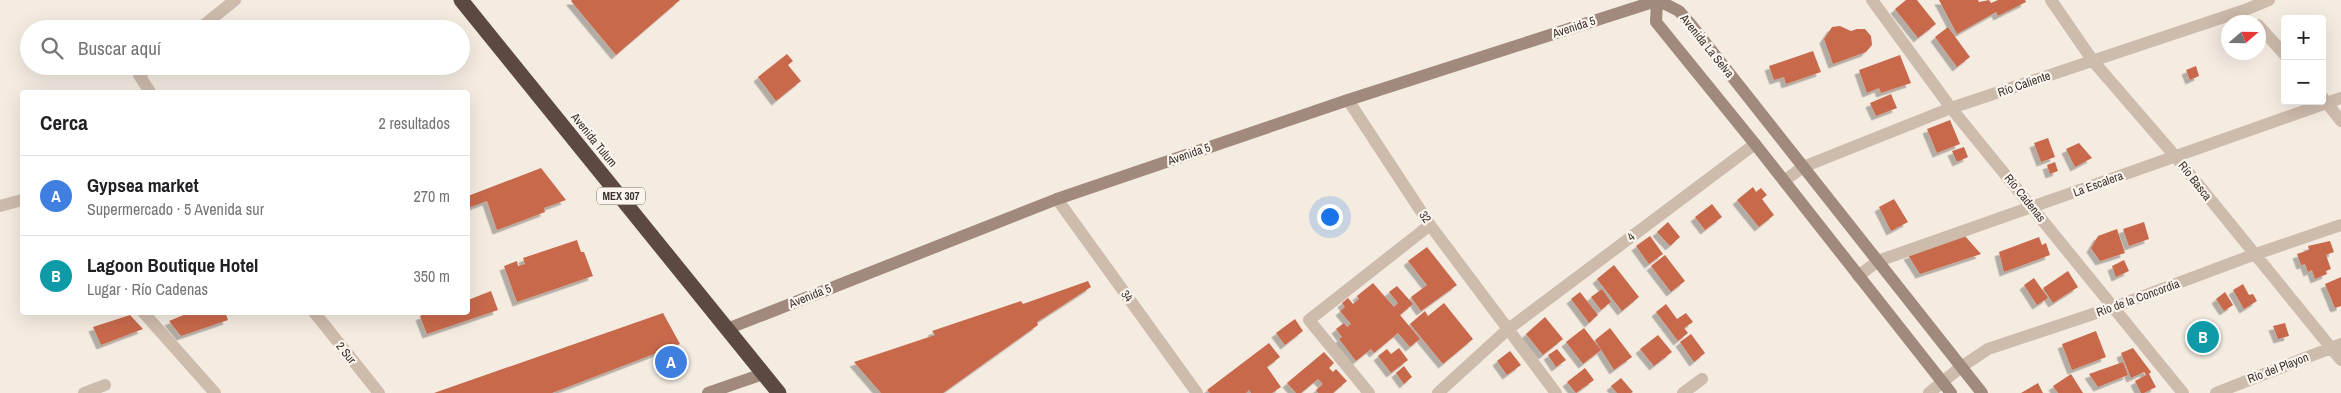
<!DOCTYPE html>
<html lang="es">
<head>
<meta charset="utf-8">
<style>
  :root { --surface:#fff; --page:#f2f2f2; --text:#202124; --muted:#757577; --line:#e0e0e0; --accent:#0b8043 }
  body { margin:0; font-family:"Archivo Narrow",sans-serif; background:var(--page); color:var(--text) }
  .controls { position:absolute; right:15px; top:15px; display:grid; overflow:hidden; border-radius:5px; box-shadow:0 5px 20px #0002 }
  .controls button { width:45px; height:45px; display:grid; place-items:center; padding:0; border:0; border-bottom:1px solid var(--line); background:var(--surface); color:var(--text); font:25px sans-serif }
  .compass { position:absolute; left:2221px; top:15px; width:45px; height:45px; border-radius:50%; background:var(--surface); box-shadow:0 5px 20px #0002; rotate:70deg }
  .you { position:absolute; left:1329px; top:216px; width:18px; height:18px; margin:-12px; border:4px solid #fff; border-radius:50%; background:#1a73e8; box-shadow:0 0 0 8px #1a73e833 }
  .badge { display:grid; place-items:center; width:32px; height:32px; border-radius:50%; background:var(--accent); color:#fff; font-size:16px; font-weight:700 }
  .pin { position:absolute; translate:-50% -50%; border:2px solid #fff; box-shadow:0 1px 5px #0006 }
  .list { margin:0; padding:0; list-style:none }
  h2 { display:flex; justify-content:space-between; align-items:center; height:65px; margin:0; padding:0 20px; font-size:21px }
  h2 small { font-size:16px; font-weight:400; color:var(--muted) }
  .list li { display:grid; grid-template-columns:32px 1fr auto; gap:15px; align-items:center; box-sizing:border-box; height:80px; padding:0 20px; border-top:1px solid var(--line) }
  .list b { display:block; font-size:19px; white-space:nowrap }
  .list p { margin:0; font-size:16px; white-space:nowrap; color:var(--muted) }
  .list em { font-size:16px; font-style:normal; color:var(--muted) }
  .icon { flex:none; width:28px; height:28px; fill:none; stroke:currentColor; stroke-width:2; stroke-linecap:round; stroke-linejoin:round }
  .map { position:relative; flex:none; width:2341px; height:393px; overflow:hidden }
  .search { position:absolute; background:var(--surface); box-shadow:0 5px 20px #0002; left:20px; top:20px; width:450px; height:55px; display:flex; align-items:center; gap:12px; box-sizing:border-box; padding:0 18px; border-radius:28px; color:var(--muted); font-size:19px }
  .panel { position:absolute; background:var(--surface); box-shadow:0 5px 20px #0002; left:20px; top:90px; width:450px; height:225px; border-radius:5px }
  .map>svg:first-child { display:block }
  .building { fill:#c8694b; filter:url(#shadow) }
  .lines { fill:none; stroke-linecap:round; stroke-linejoin:round }
  .street { stroke:#cdbbac; stroke-width:12 }
  .secondary { stroke:#a18a7d; stroke-width:12 }
  .highway { stroke:#5c4a42; stroke-width:15 }
  .labels { text-anchor:middle; dominant-baseline:central; stroke-width:4.5; stroke-linejoin:round; paint-order:stroke }
  .shield { fill:#fbf5ee; stroke:#756b66; stroke-width:1 }
  .shield-label { font-size:11px; font-weight:bold; fill:#3b302b }
  .street-label { font-size:12px; fill:#3b302b; stroke:#fbf5ee }
</style>
</head>
<body>
<div class="map">
<svg width="2341" height="393" viewBox="0 0 2341 393">
  <defs>
    <filter id="shadow"><feDropShadow dx="-4.5" dy="4.5" stdDeviation="0" flood-color="#0004"/></filter>
  </defs>
  <rect width="100%" height="100%" fill="#f4ebe1"/>
  <path class="building" d="M572 0H680L616 55 571 1Z
    M1906 0H1917L1936 24 1918 38 1895 9Z
    M1939 0H1978L1979 2 1989 0 1991 3 1998 0H2025L2026 2 1998 16 1996 12 1957 34Z
    M1840 26 1851 31 1857 29H1865L1871 36 1872 45 1866 52 1833 64 1824 39 1832 27Z
    M1948 27 1970 57 1957 67 1935 37Z
    M1813 51 1821 72 1786 84 1784 77 1774 80 1769 66Z
    M787 54 793 61 788 65 801 81 776 101 758 77Z
    M1900 55 1911 83 1881 93 1879 88 1867 93 1859 70Z
    M2196 66 2199 76 2190 80 2186 70Z
    M1891 94 1897 108 1876 116 1870 103Z
    M1950 120 1960 144 1937 153 1927 129Z
    M2048 138 2055 157 2041 162 2034 143Z
    M2079 143 2092 158 2075 167 2066 149Z
    M1964 147 1968 157 1957 162 1952 151Z
    M2055 162 2058 171 2050 174 2047 165Z
    M541 168 566 200 544 208 545 212 497 230 487 201 468 208V196Z
    M1753 187 1756 192 1761 188 1767 195 1762 199 1774 215 1759 227 1737 200Z
    M1894 199 1908 222 1891 231 1879 207Z
    M1712 204 1722 217 1705 230 1695 217Z
    M1668 222 1680 237 1670 246 1657 232Z
    M2144 222 2149 239 2129 246 2123 229Z
    M2117 229 2125 253 2100 261 2091 248 2098 236Z
    M1650 236 1663 254 1649 264 1636 246Z
    M1965 236 1981 254 1920 274 1908 255Z
    M2039 237 2042 245 2046 243 2050 255 2004 272 1999 252Z
    M577 240 581 252H584L593 276 517 302 504 266 517 261 518 266 525 264 523 258Z
    M2330 241 2334 252 2326 255 2331 269 2326 271 2327 274 2315 279 2312 270 2308 272 2305 264 2301 265 2297 254 2309 250 2308 246Z
    M1427 247 1457 285 1421 311 1411 297 1427 285 1408 261Z
    M1665 255 1685 281 1671 292 1651 266Z
    M2124 260 2129 271 2116 277 2112 266Z
    M1614 265 1639 297 1622 311 1597 279Z
    M2068 271 2078 287 2053 303 2043 288Z
    M2341 277V306L2335 308 2325 284Z
    M2034 278 2048 298 2037 305 2024 285Z
    M1088 281 1091 287 1037 322 1038 325 943 393H881L854 362 935 335 932 331 1021 301 1023 304Z
    M1373 283 1394 307 1398 303 1389 292 1397 286 1413 304 1400 315 1420 339 1410 347 1398 333 1374 353 1371 349 1356 361 1339 339 1342 337 1336 329 1344 323 1347 327 1351 324 1340 311 1345 307 1342 303 1348 298 1353 304 1359 299 1357 296Z
    M2243 284 2249 295 2253 294 2257 301 2244 309 2233 290Z
    M1602 289 1611 302 1601 310 1591 297Z
    M491 291 498 310 427 334 420 316 429 312H468V300Z
    M1580 292 1598 315 1589 323 1571 299Z
    M2225 292 2233 305 2224 311 2216 299Z
    M1444 303 1473 339 1443 364 1410 324 1425 311 1428 316Z
    M1666 304 1677 319 1686 313 1693 322 1684 328 1688 333 1678 341 1656 312Z
    M191 312H225L228 320 181 336 169 321Z
    M663 313 680 344 552 393H434Z
    M130 315 143 329 101 345 93 327Z
    M1545 317 1563 339 1543 355 1526 334Z
    M1295 319 1303 331 1285 345 1276 333Z
    M2285 323 2289 336 2278 339 2273 326Z
    M1584 328 1601 350 1583 364 1566 342Z
    M1610 328 1632 357 1614 370 1595 340Z
    M2206 329 2210 340 2199 344 2195 333Z
    M2096 331 2106 357 2072 370 2062 344Z
    M1691 334 1705 353 1694 362 1680 342Z
    M1658 335 1672 352 1654 366 1640 349Z
    M1269 343 1280 357 1267 367 1281 387 1272 393H1251L1249 390 1246 393H1210L1207 390Z
    M1399 348 1408 360 1391 373 1378 356 1387 349 1391 354Z
    M2133 348 2151 372 2149 374 2156 387 2144 393H2141L2135 381 2146 375 2144 372 2131 378 2121 353Z
    M1557 349 1566 360 1556 367 1548 355Z
    M1510 351 1521 365 1507 375 1497 361Z
    M1324 352 1334 363 1329 368 1333 372 1336 369 1347 381 1333 393H1318L1316 390 1323 384 1318 379 1301 393H1296L1287 383Z
    M2123 362 2128 375 2098 387 2089 374Z
    M1404 366 1412 377 1404 384 1396 373Z
    M1585 368 1594 380 1576 393 1567 382Z
    M2071 374 2083 393H2058L2053 386Z
    M1621 378 1633 392 1631 393H1617L1611 386Z
    M2038 383 2043 393H2021Z"/>
  <g class="lines">
    <path class="street" d="M1872 0 1951 108 2183 393
      M2051 0 2093 61 2175 156 2341 360
      M2258 25 2285 55
      M199 29 235 0
      M150 92 139 75 151 66
      M2323 98 2341 121
      M1348 100 1430 225 1556 393
      M1784 181 1803 167 1951 108 2245 10 2269 0
      M1057 199 1197 393
      M0 206 22 200
      M1858 276 1878 261 2341 98
      M143 312 215 393
      M314 312 379 393
      M84 393 105 385
      M1369 393 1309 320 1430 225
      M1438 393 1507 330 1755 144
      M1683 393 1702 379
      M1929 393 1961 367 1988 349 2114 307 2253 255 2341 225
      M2216 393 2341 344"/>
    <path class="secondary" d="M1657 0 1679 11 1692 26 1982 393
      M1657 1 1656 22 1755 144 1951 393
      M727 329 1057 199 1348 100 1659 0
      M708 393 763 374"/>
    <path class="highway" d="M461 0 779 393"/>
  </g>
  <g class="labels">
    <rect class="shield" x="597" y="187.5" width="48" height="17" rx="4"/>
    <g class="shield-label">
      <text x="621" y="196">MEX 307</text>
    </g>
    <g class="street-label">
      <text transform="translate(1574 27) rotate(-18)">Avenida 5</text>
      <text transform="translate(1707 46) rotate(51)">Avenida La Selva</text>
      <text transform="translate(2024 84) rotate(-19)">Río Caliente</text>
      <text transform="translate(594 140) rotate(51)">Avenida Tulum</text>
      <text transform="translate(1189 154) rotate(-19)">Avenida 5</text>
      <text transform="translate(2195 181) rotate(52)">Río Basca</text>
      <text transform="translate(2098 184) rotate(-20)">La Escalera</text>
      <text transform="translate(2025 198) rotate(51)">Río Cadenas</text>
      <text transform="translate(1425 217) rotate(56)">32</text>
      <text transform="translate(1631 237) rotate(-37)">4</text>
      <text transform="translate(810 296) rotate(-22)">Avenida 5</text>
      <text transform="translate(1127 296) rotate(54)">34</text>
      <text transform="translate(2138 298) rotate(-20)">Rio de la Concordia</text>
      <text transform="translate(346 353) rotate(51)">2 Sur</text>
      <text transform="translate(2278 368) rotate(-21)">Río del Playon</text>
    </g>
  </g>
</svg>
<div class="controls">
<button>+</button>
<button>−</button>
</div>
<svg class="compass" viewBox="-18 -18 36 36"><path d="M0-13l5 13h-10z" fill="#e53935"/><path d="M0 13l5-13h-10z" fill="#757577"/></svg>
<div class="you"></div>
<div class="pin badge" style="left:671px;top:362px;background:#3f7fe0">A</div>
<div class="pin badge" style="left:2203px;top:337px;background:#0f9aa8">B</div>
<div class="search"><svg class="icon" aria-label="search" viewBox="0 0 24 24"><circle cx="10" cy="10" r="6"/><path d="M15 15l6 6"/></svg>Buscar aquí</div>
<section class="panel">
<h2>Cerca<small>2 resultados</small></h2>
<ul class="list">
<li><span class="badge" style="background:#3f7fe0">A</span><div><b>Gypsea market</b><p>Supermercado · 5 Avenida sur</p></div><em>270 m</em></li>
<li><span class="badge" style="background:#0f9aa8">B</span><div><b>Lagoon Boutique Hotel</b><p>Lugar · Río Cadenas</p></div><em>350 m</em></li>
</ul>
</section>
</div>
</body>
</html>
